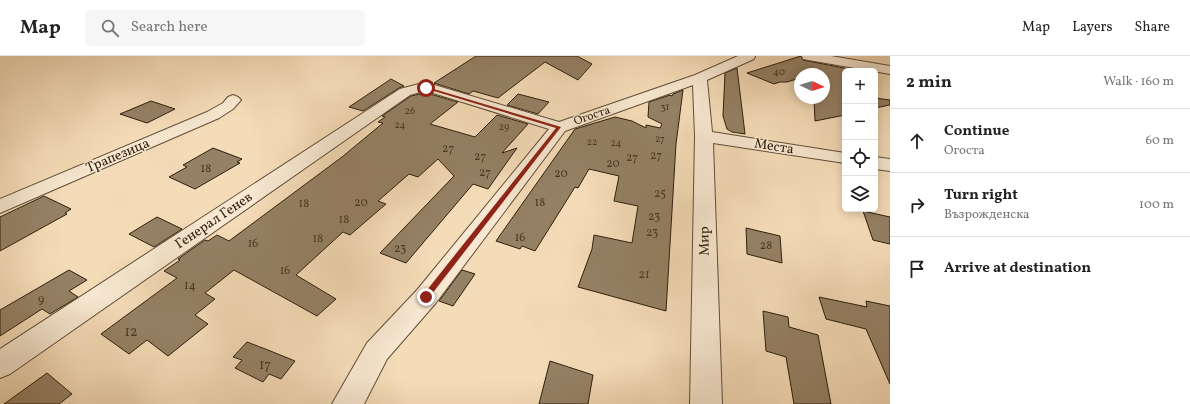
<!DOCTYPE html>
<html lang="en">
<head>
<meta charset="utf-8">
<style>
  :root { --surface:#fff; --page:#f6f6f6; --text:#222; --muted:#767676; --line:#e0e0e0 }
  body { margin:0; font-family:Vollkorn,serif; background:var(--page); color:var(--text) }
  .controls { position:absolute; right:12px; top:12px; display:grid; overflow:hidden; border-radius:6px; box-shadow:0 2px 10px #0003 }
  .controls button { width:36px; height:36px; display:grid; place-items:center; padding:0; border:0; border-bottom:1px solid var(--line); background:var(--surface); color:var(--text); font:20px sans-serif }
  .compass { position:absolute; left:794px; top:12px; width:36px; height:36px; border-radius:50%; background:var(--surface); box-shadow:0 2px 10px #0003; rotate:94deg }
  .stop { position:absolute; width:12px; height:12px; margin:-9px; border:3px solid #8f2418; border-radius:50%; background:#fff }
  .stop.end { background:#8f2418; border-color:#fff; box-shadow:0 1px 4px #0008 }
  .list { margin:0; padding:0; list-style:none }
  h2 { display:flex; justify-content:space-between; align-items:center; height:52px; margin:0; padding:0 16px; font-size:17px }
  h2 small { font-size:13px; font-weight:400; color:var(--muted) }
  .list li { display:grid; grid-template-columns:26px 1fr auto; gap:12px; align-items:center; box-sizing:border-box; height:64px; padding:0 16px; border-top:1px solid var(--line) }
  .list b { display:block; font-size:15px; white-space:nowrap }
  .list p { margin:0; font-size:13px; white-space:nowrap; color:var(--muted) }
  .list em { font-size:13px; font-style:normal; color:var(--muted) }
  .icon { flex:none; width:22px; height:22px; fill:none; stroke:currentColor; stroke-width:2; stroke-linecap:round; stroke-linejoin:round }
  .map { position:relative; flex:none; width:890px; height:348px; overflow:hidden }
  header { display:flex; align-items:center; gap:24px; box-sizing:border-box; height:56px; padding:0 20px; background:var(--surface); border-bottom:1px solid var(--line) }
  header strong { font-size:19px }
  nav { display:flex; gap:22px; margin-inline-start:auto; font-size:14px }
  .search { width:280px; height:36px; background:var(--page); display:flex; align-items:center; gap:10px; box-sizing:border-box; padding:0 14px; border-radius:6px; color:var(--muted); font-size:15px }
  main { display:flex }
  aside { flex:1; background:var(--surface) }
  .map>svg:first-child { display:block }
  .building { fill:#958165; stroke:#2e1f0c }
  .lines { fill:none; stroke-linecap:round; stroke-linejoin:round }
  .street-casing { stroke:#604e37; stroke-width:2 }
  .street { fill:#f8e8d1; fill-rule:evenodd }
  .route { fill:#8f2418 }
  .labels { text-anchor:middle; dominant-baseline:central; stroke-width:3; stroke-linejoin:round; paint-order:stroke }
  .far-number-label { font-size:10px; fill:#483822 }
  .far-street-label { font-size:12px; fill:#2e1f0c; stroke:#f8e8d1 }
  .number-label { font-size:12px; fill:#483822 }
  .street-label { font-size:14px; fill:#2e1f0c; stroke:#f8e8d1 }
  .near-number-label { font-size:14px; fill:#483822 }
</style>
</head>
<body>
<header>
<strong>Map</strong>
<div class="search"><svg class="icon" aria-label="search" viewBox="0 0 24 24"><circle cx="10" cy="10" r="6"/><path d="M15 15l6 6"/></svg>Search here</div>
<nav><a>Map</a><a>Layers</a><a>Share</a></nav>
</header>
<main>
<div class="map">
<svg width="890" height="348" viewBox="0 0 890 348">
  <rect width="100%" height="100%" fill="#f5dcb8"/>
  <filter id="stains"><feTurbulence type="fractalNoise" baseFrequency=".005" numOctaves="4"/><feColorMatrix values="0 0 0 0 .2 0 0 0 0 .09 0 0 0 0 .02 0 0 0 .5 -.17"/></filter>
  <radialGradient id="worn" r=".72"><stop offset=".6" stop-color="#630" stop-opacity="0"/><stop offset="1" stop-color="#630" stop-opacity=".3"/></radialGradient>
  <path class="building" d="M476 0H577L592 8 578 24 545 6 498 42 473 35 469 38 434 27Z
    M801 0 803 4 849 13V15H845V59L815 65 814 42H824V18H800V22L787 26H780L774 28 747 17Z
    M737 12 745 78 732 76 727 73 723 60 725 17Z
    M391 23 404 30 399 32 363 55 349 51Z
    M683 34 676 88 666 255 578 231 592 193 594 179 632 187 638 150 614 145 619 120 589 113 578 132 575 131 535 195 522 190 520 193 496 185 575 73 615 61 632 65 646 72V69L660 72 662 68 648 61 649 46 670 39 672 40 673 38Z
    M420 38H430L458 46 430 68 475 81 497 59 528 68 502 97 517 92 488 133 473 128 406 207 380 197 454 120 438 103 418 121 409 118 378 145 386 148 350 179 343 176 296 219 336 243 317 260 234 214 205 237 215 243 195 259 208 268 168 300 147 284 129 298 101 278 177 222 164 215 180 204 178 203 205 184 208 185 217 179 229 185 342 101 383 67 378 66 385 61 382 60 411 40Z
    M518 38 549 46 538 58 507 49Z
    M875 42 890 44V49L875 52Z
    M151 45 175 53 147 67 120 58Z
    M213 92 242 103 237 106 240 107 195 133 169 121 187 111 183 109Z
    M44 140 71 153 65 157 67 158 0 195V161Z
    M863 155 890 161V188L873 184Z
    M157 161 182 173 154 191 129 178Z
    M746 172 780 180 782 207 747 198Z
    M69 214 87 224 69 235 78 241 50 258 42 253 0 280V254Z
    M462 214 475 218 453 250 439 245Z
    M819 241 867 251 866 245 890 250V328L866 273 826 263Z
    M763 255 788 261 789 271 818 279 831 348H794L786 301 766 295Z
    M247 286 268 294 295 305 281 323 269 318 263 326 235 312 242 304 233 301Z
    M550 305 593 319 588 348H539Z
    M47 317 72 338 59 348H4Z"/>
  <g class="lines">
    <defs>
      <path id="street" d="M738 0H755L754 3 707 24 712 76 845 97V107L713 87 722 348H690L695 80 693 29 565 75 435 248 387 303 364 348H332L367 287 417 234 549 73 430 36H420L410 39 10 318 0 322V293L400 33 419 28H431L559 66 695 19Z
        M802 0H831L890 10V18L808 4 803 3Z
        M233 39 238 41 241 44 233 53 219 62 0 157V143L207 56 223 47 228 41Z
        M875 101 890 103V115L875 113Z"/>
    </defs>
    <use href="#street" class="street-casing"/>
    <use href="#street" class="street"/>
  </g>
  <path class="route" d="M424 32 427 31 561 71 428 243 426 244 422 241 423 239 556 72Z"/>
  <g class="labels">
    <g class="far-number-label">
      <text x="779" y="16">40</text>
      <text x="665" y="51">31</text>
      <text x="410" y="55">26</text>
      <text x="400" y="69">24</text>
      <text x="504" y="71">29</text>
      <text x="660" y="83">27</text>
      <text x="592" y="86">22</text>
      <text x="616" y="87">24</text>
    </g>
    <g class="far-street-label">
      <text transform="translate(592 60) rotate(-19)">Огоста</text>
    </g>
    <g class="number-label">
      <text x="448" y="93">27</text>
      <text x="656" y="100">27</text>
      <text x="480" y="101">27</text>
      <text x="632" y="102">27</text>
      <text x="613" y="108">20</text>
      <text x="206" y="113">18</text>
      <text x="485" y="117">27</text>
      <text x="561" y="118">20</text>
      <text x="660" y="138">25</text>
      <text x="361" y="147">20</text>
      <text x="540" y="147">18</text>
      <text x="304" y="148">18</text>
      <text x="654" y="161">23</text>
      <text x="344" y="164">18</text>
      <text x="652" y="177">23</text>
      <text x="520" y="182">16</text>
      <text x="318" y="183">18</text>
      <text x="253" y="188">16</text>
      <text x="766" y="190">28</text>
      <text x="400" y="193">23</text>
      <text x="285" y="215">16</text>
      <text x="644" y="219">21</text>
      <text x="190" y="230">14</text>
      <text x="41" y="244">9</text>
    </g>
    <g class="street-label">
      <text transform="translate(774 91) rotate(9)">Места</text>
      <text transform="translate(118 100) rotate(-23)">Трапезица</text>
      <text transform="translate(214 165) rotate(-34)">Генерал Генев</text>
      <text transform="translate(705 185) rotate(-91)">Мир</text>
    </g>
    <g class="near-number-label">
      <text x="131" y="276">12</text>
      <text x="265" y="309">17</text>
    </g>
  </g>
  <rect width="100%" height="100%" filter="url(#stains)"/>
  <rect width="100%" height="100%" fill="url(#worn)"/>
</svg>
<div class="controls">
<button>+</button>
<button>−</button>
<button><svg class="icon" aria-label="locate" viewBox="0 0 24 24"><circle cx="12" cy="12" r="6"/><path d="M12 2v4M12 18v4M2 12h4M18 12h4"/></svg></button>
<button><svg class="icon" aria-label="layers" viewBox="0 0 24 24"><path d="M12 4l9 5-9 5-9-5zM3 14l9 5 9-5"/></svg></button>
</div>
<svg class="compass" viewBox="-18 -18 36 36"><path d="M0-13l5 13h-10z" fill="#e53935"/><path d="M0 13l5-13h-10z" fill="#767676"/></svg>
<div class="stop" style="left:426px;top:32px"></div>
<div class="stop end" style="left:426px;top:241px"></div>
</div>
<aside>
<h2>2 min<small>Walk · 160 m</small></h2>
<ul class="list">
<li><svg class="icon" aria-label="ahead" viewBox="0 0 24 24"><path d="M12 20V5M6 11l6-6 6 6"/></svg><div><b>Continue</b><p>Огоста</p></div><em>60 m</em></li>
<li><svg class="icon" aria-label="right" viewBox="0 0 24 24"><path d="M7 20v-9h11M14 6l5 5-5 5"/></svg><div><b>Turn right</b><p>Възрожденска</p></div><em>100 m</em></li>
<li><svg class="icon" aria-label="arrive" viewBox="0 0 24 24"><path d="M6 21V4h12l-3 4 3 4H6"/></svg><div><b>Arrive at destination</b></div></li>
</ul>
</aside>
</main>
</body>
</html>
